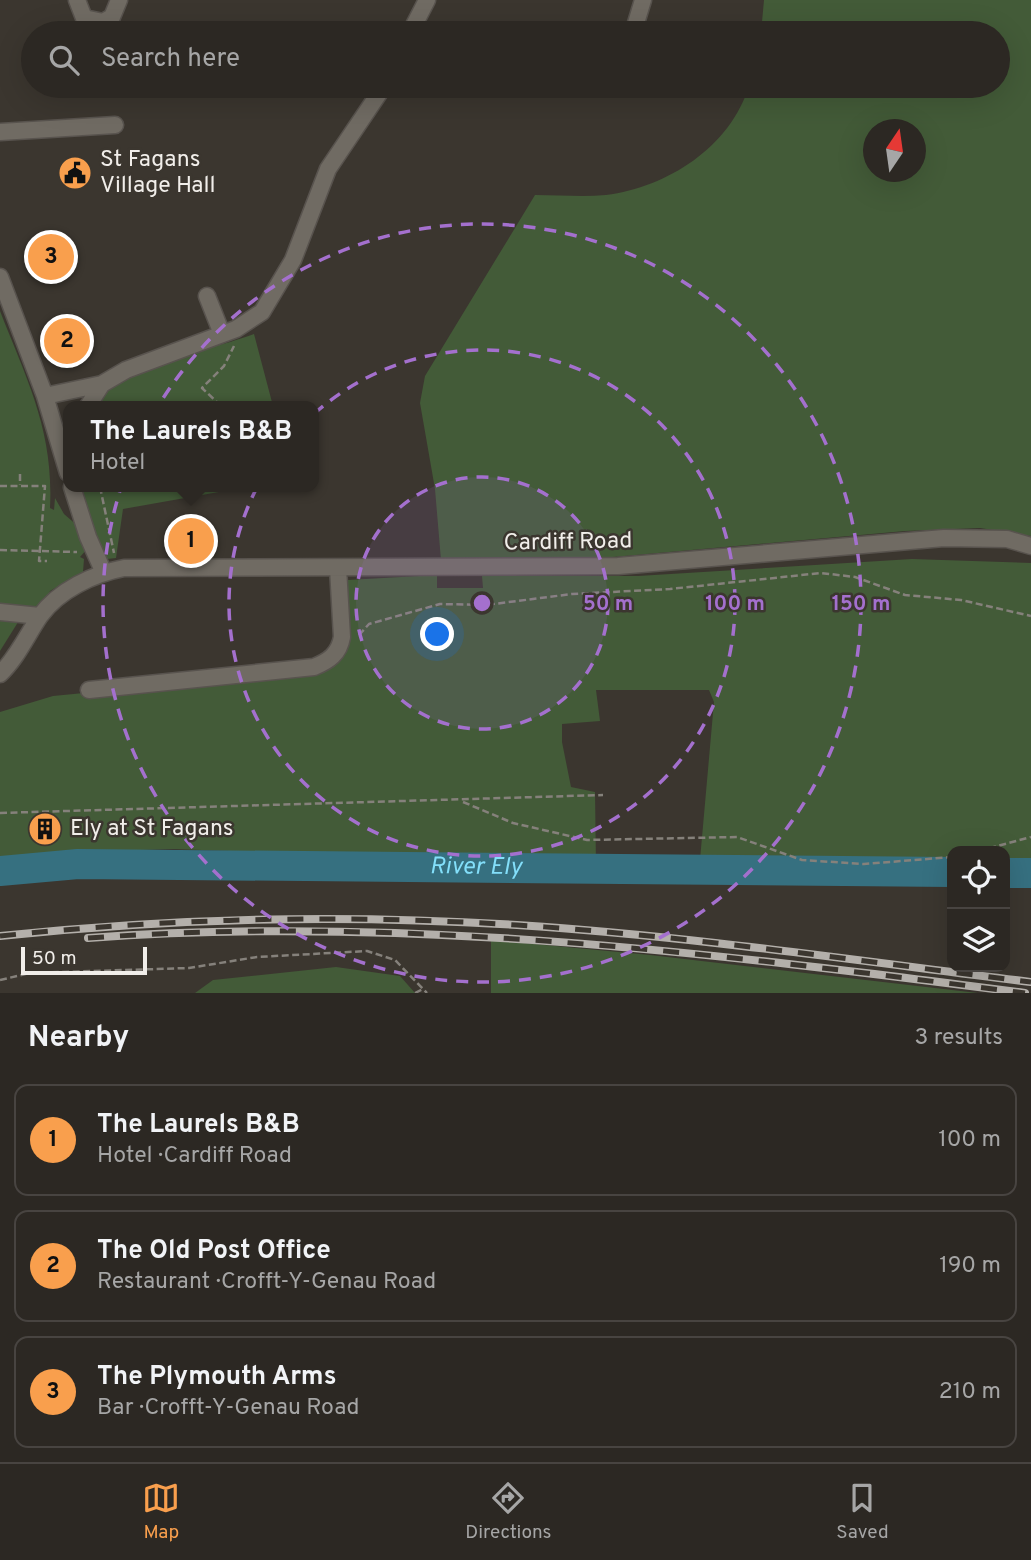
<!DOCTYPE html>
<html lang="en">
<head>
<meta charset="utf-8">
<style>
  :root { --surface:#2c2823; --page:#383430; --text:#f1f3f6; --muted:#a6a6a6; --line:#484441; --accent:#f99f4d }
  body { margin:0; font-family:Overpass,sans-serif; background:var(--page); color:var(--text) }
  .controls { position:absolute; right:21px; bottom:21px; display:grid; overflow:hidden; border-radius:14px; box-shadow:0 7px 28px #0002 }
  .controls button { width:63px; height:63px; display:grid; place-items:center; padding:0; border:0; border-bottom:2px solid var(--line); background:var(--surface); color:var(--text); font:35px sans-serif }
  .compass { position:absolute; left:863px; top:119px; width:63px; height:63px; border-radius:50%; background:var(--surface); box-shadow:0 7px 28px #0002; rotate:13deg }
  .scale { position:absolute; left:21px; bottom:18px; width:126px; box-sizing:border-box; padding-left:7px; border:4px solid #f1eeea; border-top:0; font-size:19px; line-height:24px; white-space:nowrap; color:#f1eeea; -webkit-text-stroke:5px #3b362f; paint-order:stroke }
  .you { position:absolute; left:438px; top:635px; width:24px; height:24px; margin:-18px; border:5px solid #fff; border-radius:50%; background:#1a73e8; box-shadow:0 0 0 10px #1a73e833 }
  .badge { display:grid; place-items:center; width:46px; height:46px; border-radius:50%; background:var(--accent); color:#111; font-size:23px; font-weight:700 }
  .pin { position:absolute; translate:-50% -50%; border:4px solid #fff; box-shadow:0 2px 7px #0006 }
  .popup { position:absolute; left:63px; top:401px; width:256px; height:91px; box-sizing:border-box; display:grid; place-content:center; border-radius:14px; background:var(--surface); filter:drop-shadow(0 2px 5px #0005); font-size:23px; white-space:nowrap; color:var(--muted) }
  .popup b { font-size:26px; color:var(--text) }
  .popup::after { content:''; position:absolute; left:50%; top:100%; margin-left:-14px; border:14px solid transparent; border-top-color:var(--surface) }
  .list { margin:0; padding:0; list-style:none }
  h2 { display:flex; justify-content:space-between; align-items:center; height:91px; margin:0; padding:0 28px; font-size:30px }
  h2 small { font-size:23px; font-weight:400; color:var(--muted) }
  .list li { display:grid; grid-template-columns:46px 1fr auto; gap:21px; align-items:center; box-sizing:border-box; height:112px; margin:0 14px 14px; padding:0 14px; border:2px solid var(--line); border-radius:14px }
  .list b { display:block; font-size:26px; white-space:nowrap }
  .list p { margin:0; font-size:23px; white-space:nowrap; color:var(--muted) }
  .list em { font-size:23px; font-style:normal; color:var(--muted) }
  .icon { flex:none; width:38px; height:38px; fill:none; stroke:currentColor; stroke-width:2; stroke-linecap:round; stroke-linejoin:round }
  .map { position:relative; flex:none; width:1031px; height:993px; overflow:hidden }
  .search { position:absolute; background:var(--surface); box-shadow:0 7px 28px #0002; left:21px; right:21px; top:21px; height:77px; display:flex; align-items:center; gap:18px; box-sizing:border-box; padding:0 24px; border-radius:38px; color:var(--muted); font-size:26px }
  .sheet { height:469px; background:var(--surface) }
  nav { display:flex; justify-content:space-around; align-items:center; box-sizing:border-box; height:98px; border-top:2px solid var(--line); background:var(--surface); font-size:19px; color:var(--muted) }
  nav a { display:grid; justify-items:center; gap:4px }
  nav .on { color:var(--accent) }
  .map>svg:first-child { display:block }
  .green { fill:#435b38; fill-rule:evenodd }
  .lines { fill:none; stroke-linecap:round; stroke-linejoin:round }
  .river { stroke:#367080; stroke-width:30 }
  .minor-casing { stroke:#58534e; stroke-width:19 }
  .path { stroke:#85817b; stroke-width:2.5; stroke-dasharray:7 3.5; stroke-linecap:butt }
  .minor { stroke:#706b63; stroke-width:16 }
  .rail-casing { stroke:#b4b0ab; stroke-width:8 }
  .rail { stroke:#3b362f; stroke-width:5; stroke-dasharray:16; stroke-linecap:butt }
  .ring { fill:none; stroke:#a470ce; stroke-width:3.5; stroke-dasharray:12 9 }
  .labels { text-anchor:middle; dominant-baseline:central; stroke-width:5; stroke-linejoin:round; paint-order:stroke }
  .poi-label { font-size:23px; fill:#f1eeea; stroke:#3b362f; text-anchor:start }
  .street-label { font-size:23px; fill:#f1eeea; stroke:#3b362f }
  .water-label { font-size:24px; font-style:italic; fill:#83dffa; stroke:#3b362f }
  .centre { fill:#a470ce; stroke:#3b362f; stroke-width:3.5 }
  .ring-label { font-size:21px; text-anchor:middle; font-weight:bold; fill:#a470ce; stroke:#3b362f; stroke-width:5; stroke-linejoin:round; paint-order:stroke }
</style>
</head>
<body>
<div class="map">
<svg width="1031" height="993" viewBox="0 0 1031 993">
  <rect width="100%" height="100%" fill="#3b362f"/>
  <path class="green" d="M764 0H1031V536L980 528 905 531 602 558 441 560 435 489 420 403 425 376 535 195C558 195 583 197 606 195 668 187 730 147 749 86H998V33H761ZM874 130H916V172H874Z
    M0 311C27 380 54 431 50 508L54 510 55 498 64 514 79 527 75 487H247L123 509 116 558 107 559 104 552 87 549 80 557 84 559 83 572 50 591 46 603 20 619 0 651Z
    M254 334 273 406H94C116 367 212 350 254 334Z
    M912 559 1031 563V869H1005V851H952V869L699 871 714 702 709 690H596L600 721 562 724V742L571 787 595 792 596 865 174 849 74 852 0 861V712L53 696 330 669 347 641 348 580 437 575V588H483L482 576H638Z
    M491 940 650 955 978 993H491Z
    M336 967 400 976 415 993H195L213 980Z"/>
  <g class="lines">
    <g class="river">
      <path id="s1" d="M0 871 78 864 952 872"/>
      <path d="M1005 873H1031"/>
    </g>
    <defs>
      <path id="minor" d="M77 0 84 18 103 22 112 17 119 0
        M410 33 427 0
        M633 33 643 0
        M568 86H582
        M0 132 115 125
        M0 277 45 396 68 473
        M207 296 222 334
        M45 396 102 384 126 370 236 329 262 312 293 260 328 169 384 86
        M88 406 102 384
        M72 487 88 537 104 573
        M0 612 40 616
        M0 674C17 658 27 635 40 616 59 590 93 574 124 568L618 566 944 538 1007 539 1031 546
        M89 690 314 667C329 661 339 654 342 637L338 568"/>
    </defs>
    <use href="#minor" class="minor-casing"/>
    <path class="path" d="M474 86H489
      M221 406 202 388 224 366 234 346
      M20 474V485
      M0 486H45L39 561H47
      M100 487 114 553
      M0 550 77 552
      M359 635 369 624 440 604 486 605 572 594 670 589 821 573 855 577 905 595 961 600 1031 616
      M463 802 513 823 587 840 737 837 802 860 864 864 952 857
      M0 813 603 795
      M979 851 1031 837
      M0 980 30 973 189 968 257 957 367 951 395 960 427 993
      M415 993 423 989"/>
    <use href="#minor" class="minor"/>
    <defs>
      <path id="rail" d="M0 936C172 918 344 914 517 925 689 936 860 961 1031 982
        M88 938C404 915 712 953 1025 993"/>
    </defs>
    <use href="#rail" class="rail-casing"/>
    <use href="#rail" class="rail"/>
  </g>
  <circle cx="482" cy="603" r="126" fill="#a470ce" fill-opacity=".12"/>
  <g class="ring">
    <circle cx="482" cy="603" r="126"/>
    <circle cx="482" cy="603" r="253"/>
    <circle cx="482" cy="603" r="379"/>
  </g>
  <defs>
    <symbol id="civic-disc" viewBox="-11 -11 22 22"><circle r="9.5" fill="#f99f4d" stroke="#3b362f"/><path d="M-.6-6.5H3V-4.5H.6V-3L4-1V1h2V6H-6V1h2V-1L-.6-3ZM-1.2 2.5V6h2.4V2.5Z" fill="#111"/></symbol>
    <symbol id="building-disc" viewBox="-11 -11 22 22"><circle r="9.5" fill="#f99f4d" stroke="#3b362f"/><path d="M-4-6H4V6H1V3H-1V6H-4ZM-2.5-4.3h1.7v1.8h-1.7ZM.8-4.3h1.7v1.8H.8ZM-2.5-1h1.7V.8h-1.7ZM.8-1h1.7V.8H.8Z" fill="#111"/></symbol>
  </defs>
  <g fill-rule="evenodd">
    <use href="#civic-disc" x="56" y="154" width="38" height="38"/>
    <use href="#building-disc" x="26" y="810" width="38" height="38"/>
  </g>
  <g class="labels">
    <g class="poi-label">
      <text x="100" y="160">St Fagans<tspan x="100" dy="26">Village Hall</tspan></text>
      <text x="70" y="829">Ely at St Fagans</text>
    </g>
    <g class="street-label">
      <text transform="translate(568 543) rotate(-1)">Cardiff Road</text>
    </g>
    <g class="water-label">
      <text stroke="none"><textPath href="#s1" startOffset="476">River Ely</textPath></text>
    </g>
  </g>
  <circle cx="482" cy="603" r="10" class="centre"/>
  <g class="ring-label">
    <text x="608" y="610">50 m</text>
    <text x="735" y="610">100 m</text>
    <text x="861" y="610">150 m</text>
  </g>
</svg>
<div class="controls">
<button><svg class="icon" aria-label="locate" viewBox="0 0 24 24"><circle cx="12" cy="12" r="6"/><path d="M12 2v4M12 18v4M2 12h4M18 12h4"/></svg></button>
<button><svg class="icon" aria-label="layers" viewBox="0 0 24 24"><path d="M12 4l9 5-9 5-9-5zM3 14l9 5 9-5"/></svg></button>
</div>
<svg class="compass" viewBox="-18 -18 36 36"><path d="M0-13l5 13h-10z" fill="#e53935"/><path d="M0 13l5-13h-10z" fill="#a6a6a6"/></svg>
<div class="scale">50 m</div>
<div class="you"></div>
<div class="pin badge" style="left:191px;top:541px">1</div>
<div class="popup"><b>The Laurels B&amp;B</b>Hotel</div>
<div class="pin badge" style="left:67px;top:341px">2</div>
<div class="pin badge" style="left:51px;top:257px">3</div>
<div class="search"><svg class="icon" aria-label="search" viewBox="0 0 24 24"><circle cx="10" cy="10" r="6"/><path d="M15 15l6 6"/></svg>Search here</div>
</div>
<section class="sheet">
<h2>Nearby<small>3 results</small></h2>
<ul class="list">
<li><span class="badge">1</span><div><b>The Laurels B&amp;B</b><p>Hotel · Cardiff Road</p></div><em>100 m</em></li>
<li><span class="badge">2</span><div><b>The Old Post Office</b><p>Restaurant · Crofft-Y-Genau Road</p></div><em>190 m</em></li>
<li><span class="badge">3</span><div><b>The Plymouth Arms</b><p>Bar · Crofft-Y-Genau Road</p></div><em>210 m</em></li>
</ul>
</section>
<nav>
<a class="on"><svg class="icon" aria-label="map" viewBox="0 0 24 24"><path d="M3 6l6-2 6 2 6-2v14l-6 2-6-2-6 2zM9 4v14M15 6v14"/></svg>Map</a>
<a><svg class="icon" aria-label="directions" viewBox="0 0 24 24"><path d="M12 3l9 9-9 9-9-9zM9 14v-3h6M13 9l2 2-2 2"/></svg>Directions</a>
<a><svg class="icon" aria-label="saved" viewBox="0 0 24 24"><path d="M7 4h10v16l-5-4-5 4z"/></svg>Saved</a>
</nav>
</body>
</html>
